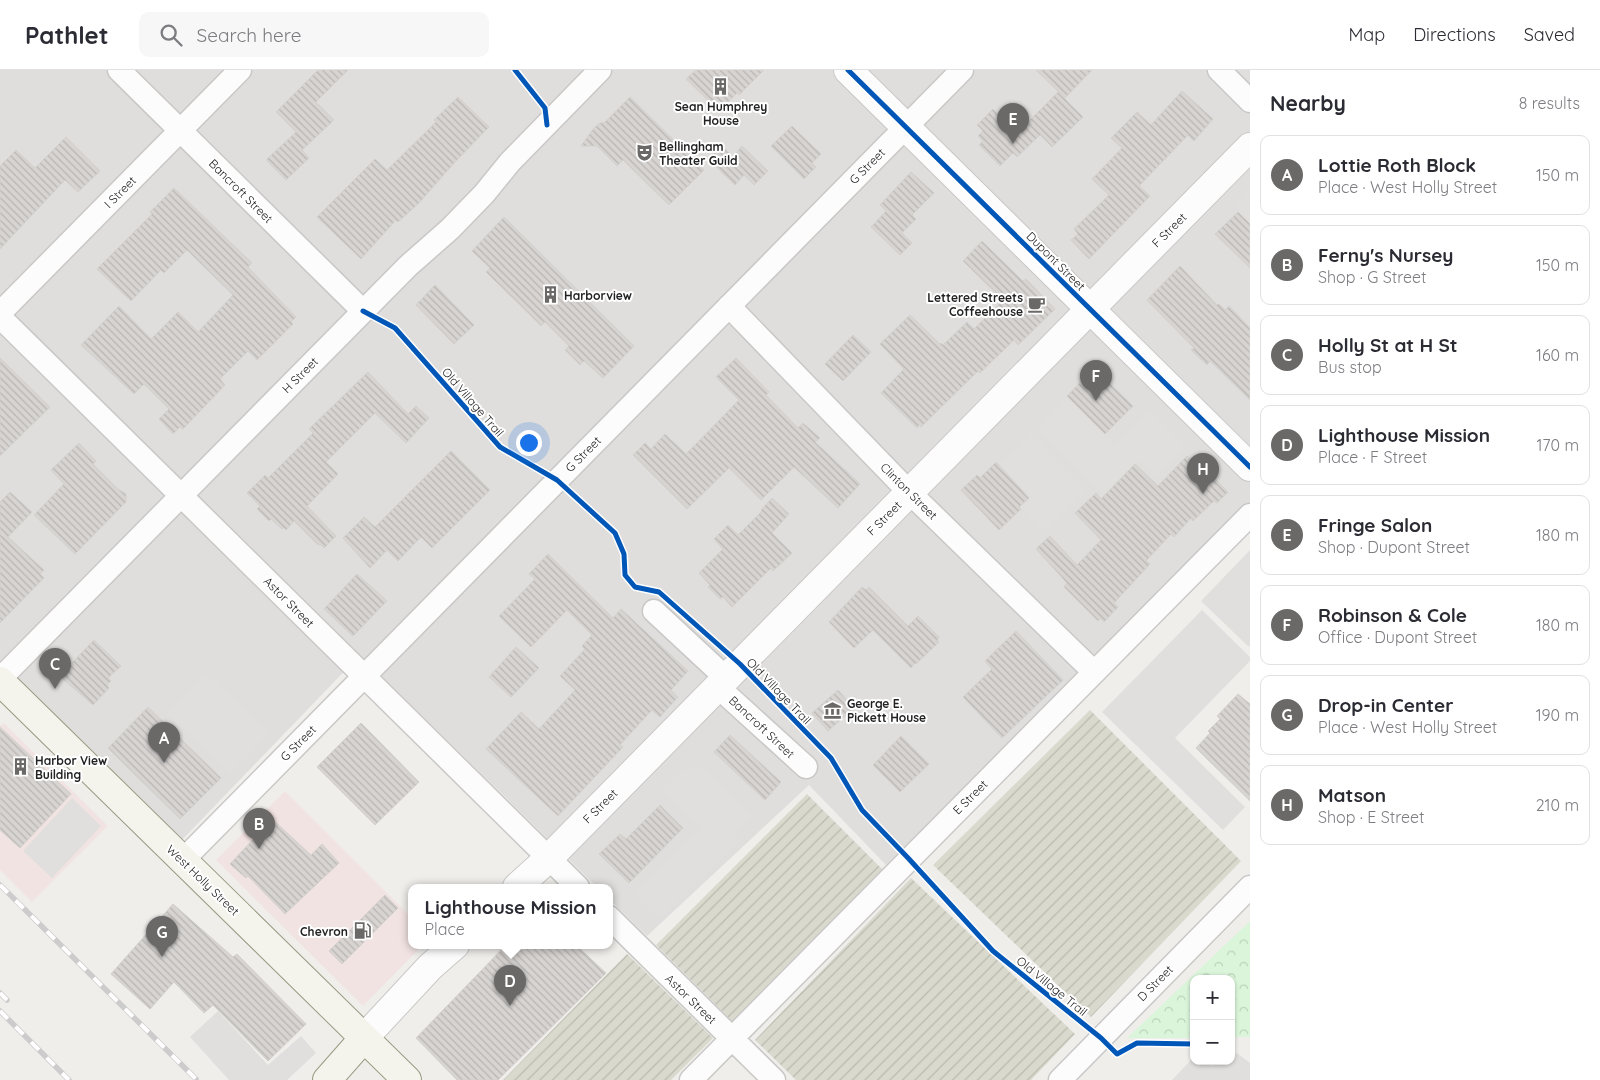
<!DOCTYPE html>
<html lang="en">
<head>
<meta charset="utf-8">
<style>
  :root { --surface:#fff; --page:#f7f7f7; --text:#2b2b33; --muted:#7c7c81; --line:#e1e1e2; --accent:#6a6968 }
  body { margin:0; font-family:Quicksand,sans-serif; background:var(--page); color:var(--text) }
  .controls { position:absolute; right:15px; bottom:15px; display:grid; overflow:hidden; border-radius:10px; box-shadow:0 1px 4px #0004 }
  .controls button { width:45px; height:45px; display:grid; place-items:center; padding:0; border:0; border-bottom:1px solid var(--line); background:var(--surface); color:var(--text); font:25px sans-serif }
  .you { position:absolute; left:528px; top:372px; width:18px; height:18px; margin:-12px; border:4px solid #fff; border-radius:50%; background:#1a73e8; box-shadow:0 0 0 8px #1a73e833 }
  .badge { display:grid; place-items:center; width:32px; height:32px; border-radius:50%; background:var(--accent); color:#fff; font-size:16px; font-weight:700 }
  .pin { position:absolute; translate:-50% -41px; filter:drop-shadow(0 1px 2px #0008) }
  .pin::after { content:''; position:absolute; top:26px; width:18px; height:15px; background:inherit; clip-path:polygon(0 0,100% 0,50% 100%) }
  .popup { position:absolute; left:408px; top:814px; width:205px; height:65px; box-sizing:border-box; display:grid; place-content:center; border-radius:10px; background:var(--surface); filter:drop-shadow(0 1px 4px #0005); font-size:16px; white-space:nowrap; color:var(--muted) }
  .popup b { font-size:19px; color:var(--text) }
  .popup::after { content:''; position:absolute; left:50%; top:100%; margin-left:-10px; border:10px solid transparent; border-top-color:var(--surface) }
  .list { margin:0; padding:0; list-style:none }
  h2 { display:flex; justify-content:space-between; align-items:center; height:65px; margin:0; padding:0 20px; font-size:21px }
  h2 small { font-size:16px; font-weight:400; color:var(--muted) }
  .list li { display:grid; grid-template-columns:32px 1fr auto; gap:15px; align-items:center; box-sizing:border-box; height:80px; margin:0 10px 10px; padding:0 10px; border:1px solid var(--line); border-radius:10px }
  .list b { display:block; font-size:19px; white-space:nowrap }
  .list p { margin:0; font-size:16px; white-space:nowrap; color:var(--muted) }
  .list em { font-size:16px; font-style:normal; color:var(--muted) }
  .icon { flex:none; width:28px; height:28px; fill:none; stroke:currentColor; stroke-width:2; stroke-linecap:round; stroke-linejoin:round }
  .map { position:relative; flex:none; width:1250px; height:1010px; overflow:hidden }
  header { display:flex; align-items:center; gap:30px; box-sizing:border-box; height:70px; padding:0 25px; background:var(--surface); border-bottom:1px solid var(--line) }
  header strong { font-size:24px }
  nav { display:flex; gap:28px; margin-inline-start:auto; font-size:18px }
  .search { width:350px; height:45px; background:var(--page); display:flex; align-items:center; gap:12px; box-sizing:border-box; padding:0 18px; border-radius:10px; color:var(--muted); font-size:19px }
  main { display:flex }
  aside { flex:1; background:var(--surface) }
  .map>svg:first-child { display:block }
  .residential { fill:#dfdedc }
  .commercial { fill:#f1e3e1 }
  .construction { fill:url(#construction-furrows) }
  .park { fill:url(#park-crowns) }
  .parking { fill:#e0dfde }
  .building { fill:url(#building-back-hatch); stroke:#d3d0cc }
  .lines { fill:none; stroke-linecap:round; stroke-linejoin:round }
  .minor-casing { stroke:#c9c8c7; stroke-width:25 }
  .tertiary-casing { stroke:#c9c8c7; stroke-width:30 }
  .secondary-casing { stroke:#999a82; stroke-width:30 }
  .minor { stroke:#fdfcfc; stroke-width:22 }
  .tertiary { stroke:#fdfcfc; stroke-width:28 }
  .secondary { stroke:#f4f4ed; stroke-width:28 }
  .rail-casing { stroke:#ccc; stroke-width:5.5 }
  .rail { stroke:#fff; stroke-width:4; stroke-dasharray:11; stroke-linecap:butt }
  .cycleway-casing { stroke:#fff; stroke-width:8 }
  .cycleway { stroke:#0057b8; stroke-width:5 }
  .labels { text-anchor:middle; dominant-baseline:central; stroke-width:4; stroke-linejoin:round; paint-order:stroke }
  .poi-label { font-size:12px; font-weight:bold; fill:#222; stroke:#fff; text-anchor:start }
  .street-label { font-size:12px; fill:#222; stroke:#fff }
</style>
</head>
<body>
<header>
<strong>Pathlet</strong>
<div class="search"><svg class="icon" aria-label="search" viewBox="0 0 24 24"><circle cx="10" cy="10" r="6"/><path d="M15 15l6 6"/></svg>Search here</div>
<nav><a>Map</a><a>Directions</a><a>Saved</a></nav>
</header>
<main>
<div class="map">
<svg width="1250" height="1010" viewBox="0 0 1250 1010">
  <defs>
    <pattern id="construction-furrows" width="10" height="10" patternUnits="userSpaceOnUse" patternTransform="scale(1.25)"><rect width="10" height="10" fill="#d9d9cd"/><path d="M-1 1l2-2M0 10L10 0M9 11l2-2" fill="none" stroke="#babab0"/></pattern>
    <pattern id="park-crowns" width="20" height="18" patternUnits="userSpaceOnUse" patternTransform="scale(1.25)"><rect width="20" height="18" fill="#daf5da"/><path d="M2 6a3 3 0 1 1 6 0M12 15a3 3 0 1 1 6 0" fill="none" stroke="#bbd2bb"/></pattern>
    <pattern id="building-back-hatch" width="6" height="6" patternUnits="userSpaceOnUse" patternTransform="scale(1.25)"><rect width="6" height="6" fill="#d7d4d2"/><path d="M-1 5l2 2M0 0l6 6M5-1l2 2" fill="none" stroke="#b8b6b4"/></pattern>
  </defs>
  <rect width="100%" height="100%" fill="#f0eeeb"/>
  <path class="residential" d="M0 0H1250V435L886 795 809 715 647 866 609 829V817H597L360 585 180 772 0 590Z"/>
  <path class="commercial" d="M4 653 108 756 32 832 0 800V656Z
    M285 721 411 847V875H423L363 936 216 790Z"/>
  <path class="construction" d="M1090 640 1241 791 1091 947 933 795Z
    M807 724 887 804 736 955 656 875Z
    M911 808 1075 964 1031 1010H796L755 970Z
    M627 884 713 968 671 1010H503Z"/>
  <path class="park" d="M1250 851V967H1231V909H1194V968H1127Z"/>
  <path class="parking" d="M1223 0H1250V8L1241 18Z
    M1250 122V151L1235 137Z
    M1014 195 1025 207 989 241 978 229Z
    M1067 329 1114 375 1148 340 1185 377 1156 407 1138 390 1103 425 1037 360Z
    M1032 365 1085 419 1044 459 1022 437 1031 427 1000 395Z
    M1250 480V575L1249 577 1201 531Z
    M1202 540 1250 587V591L1175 668 1245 737 1223 760 1102 642Z
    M205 603 270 662 231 703 167 644Z
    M703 696 751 745 733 763 740 771 660 849 634 823 701 757 663 719 682 700Z
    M72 728 101 756 52 808 23 781Z
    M218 941 268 995 301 966 316 983 287 1010H229L190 967Z
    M1237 983 1250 993V1010H1172L1194 987V991H1207L1212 996 1221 991H1231V986Z"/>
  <path class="building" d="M318 0H348L316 32 334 50 302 80 309 88 286 110 266 90 296 62 276 42Z
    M696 0H764L739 25 737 23 719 41 686 9Z
    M1036 0H1092L1065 28Z
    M1182 21 1213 49 1194 71 1188 65 1139 116 1150 126 1089 189 1071 170 1078 164 1074 159 1109 125 1092 109 1122 78 1111 68 1137 42 1151 55Z
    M1058 22 1083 47 1052 77 1040 65 1017 87 1013 83 1000 96 979 75 983 71 978 66 983 61 977 55 993 39 1004 51 1012 43 1025 55Z
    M458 27 489 57 455 92 419 133 398 152 396 150 361 189 317 147 375 89 387 100 436 52 434 50Z
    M630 27 704 100 669 135 623 90 617 96 597 76H581L594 58 600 53H604Z
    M792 56 821 84 812 93 816 97 804 109 771 76Z
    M66 67 100 101 78 122 65 110 0 179V96L16 80 35 98Z
    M721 75 733 87 742 76 768 101 754 115 744 105 735 115 708 89Z
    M911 102 934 123 912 145 916 149 902 163 912 173 900 185 871 157 886 141 880 135Z
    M174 118 252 193 248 197 296 247 291 252 293 254 257 290 248 281 220 309 225 315 183 359 180 357 173 364 159 349 169 339 144 314 134 324 81 275 119 236 151 269 178 242 198 262 233 225 187 180 164 203 161 200 131 231 97 199 152 144 150 142Z
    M1238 142 1250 154V198L1215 164Z
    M504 147 634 276 603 308 584 291 580 295 565 280 569 276 545 252 541 256 523 238 486 202 490 198 472 181Z
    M982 171 1023 211 1026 209 1055 239 1018 275 1014 270 980 303 978 301 921 357 919 355 917 358 881 323 904 299 880 274 910 245 940 274 941 273 943 275 967 252 974 259 1003 230 963 191Z
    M1180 196 1217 235 1219 234 1225 240 1229 236 1250 258V330L1210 291 1207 295 1191 280 1194 278 1147 230Z
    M435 215 474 255 454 274 416 235Z
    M853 265 871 282 843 311 825 294Z
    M0 288 50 337 0 386Z
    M736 288 769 322 766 325 798 358 803 353 820 368 815 372 860 414 838 438 794 397 761 430 729 398 687 439 633 385 645 373 651 379 665 364 686 384 739 330 716 307Z
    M1094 298 1133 336 1105 364 1067 326Z
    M368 302 408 344 416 336 429 348 406 373 375 343 326 392 338 404 307 436 336 466 324 478 320 474 318 475 294 451 286 460 283 457 282 459 271 449 269 451 257 439 260 436 247 423 265 405 268 408 313 363 309 359Z
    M79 373 96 391 93 394 118 419 126 424V432L75 484 34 445 64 414 51 400Z
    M451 381 490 420 432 478 421 467 398 491 387 480 370 498 343 468 364 447 375 457Z
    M1187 386 1212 411 1214 408 1228 422 1217 433 1214 431 1193 451 1191 448 1174 467 1171 464 1146 491 1150 494 1114 533 1118 537 1104 552 1101 548 1098 551 1064 517 1067 513 1036 479 1050 466 1077 495 1101 470 1075 443 1096 423 1101 429 1135 394 1158 416Z
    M996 392 1029 428 1019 437 1021 439 999 460 961 420 977 405 980 408Z
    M10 422 32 442 8 467 44 500 40 504 44 508 0 553V432Z
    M772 428 789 444 772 463 792 483 773 501 771 498 732 537 723 527 720 529 708 517 710 515 699 503 723 479 714 469 728 455 738 465 762 441 761 440Z
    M548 484 613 548 621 539 688 601 671 620 678 627 660 647 652 640 620 675 623 677 558 746 486 679 521 642 539 659 575 620 560 606 585 579 582 576 592 565 567 540 531 577 499 546 535 509 529 504Z
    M357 504 387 531 353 566 324 539Z
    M862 517 866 520 869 517 908 556 918 546 939 567 937 570 939 572 916 594 915 593 911 598 873 560 854 578 829 552Z
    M1016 561 1063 610 1002 668 963 627 992 599 985 591Z
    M94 570 121 596 108 608 111 611 107 615 109 618 93 635 62 608 67 602 65 600Z
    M516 577 539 598 511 627 489 607Z
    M838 620 854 638 828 661 812 643Z
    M1238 624 1250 634V731L1196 678 1210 663 1208 661 1220 649 1217 646Z
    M148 637 221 708 180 749 108 678Z
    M361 653 419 712 375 755 317 697Z
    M0 657 71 724 20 778 0 760Z
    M730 665 781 712 765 730 714 682Z
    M901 666 929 694 900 722 873 695Z
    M660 735 683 758 629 813 599 784 620 764 626 769Z
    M272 749 311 785 322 774 339 793 285 844 248 806 246 808 230 794Z
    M385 825 398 838 342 894 329 881Z
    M173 834 233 887 237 884 306 954 268 991 213 935 204 943 174 912 150 939 111 904Z
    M506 875H576L606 903 498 1010H457L416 968Z"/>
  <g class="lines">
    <defs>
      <path id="minor" d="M119 0 363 241
        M1219 0 1250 31
        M729 236 910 423 1094 602
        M0 243 240 0
        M0 247 578 817
        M654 541 726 608
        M0 609 408 196 450 159 484 124 510 92 600 0
        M718 617 806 697
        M183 790 962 0
        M609 847 774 1010
        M691 1010 1250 445
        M1060 1010 1250 817"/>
      <path id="tertiary" d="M848 0 1250 397
        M517 817 549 788 1250 77
        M364 968 430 897 455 875"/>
      <path id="secondary" d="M0 611 407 1010
        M327 1010 364 968"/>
    </defs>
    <use href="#minor" class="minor-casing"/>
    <use href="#tertiary" class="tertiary-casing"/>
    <use href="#secondary" class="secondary-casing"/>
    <use href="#minor" class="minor"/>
    <use href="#tertiary" class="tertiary"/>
    <use href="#secondary" class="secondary"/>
    <defs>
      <path id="rail" d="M0 815 196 1009
        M0 923 7 930
        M0 941 69 1010"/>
    </defs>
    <use href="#rail" class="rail-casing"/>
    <use href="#rail" class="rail"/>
    <defs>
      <path id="cycleway" d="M515 0 545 38 547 55
        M848 0 1250 397
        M363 241 395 258 500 377 557 410 615 463 624 484 625 505 635 517 659 522 740 594 831 688 862 740 909 789 993 881 1101 968 1117 984 1137 973 1194 974"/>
    </defs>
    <use href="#cycleway" class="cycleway-casing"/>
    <use href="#cycleway" class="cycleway"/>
  </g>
  <defs>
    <symbol id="building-bare" viewBox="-9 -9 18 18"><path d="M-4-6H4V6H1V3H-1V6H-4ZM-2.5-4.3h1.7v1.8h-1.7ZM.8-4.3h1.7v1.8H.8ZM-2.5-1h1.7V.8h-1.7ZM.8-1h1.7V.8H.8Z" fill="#6a6968" stroke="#fff" stroke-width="2.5" paint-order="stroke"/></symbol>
    <symbol id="theatre-bare" viewBox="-9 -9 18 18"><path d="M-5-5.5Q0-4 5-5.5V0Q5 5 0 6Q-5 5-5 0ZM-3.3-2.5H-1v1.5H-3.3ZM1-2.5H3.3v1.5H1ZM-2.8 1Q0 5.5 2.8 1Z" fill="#6a6968" stroke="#fff" stroke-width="2.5" paint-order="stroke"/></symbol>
    <symbol id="cafe-bare" viewBox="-9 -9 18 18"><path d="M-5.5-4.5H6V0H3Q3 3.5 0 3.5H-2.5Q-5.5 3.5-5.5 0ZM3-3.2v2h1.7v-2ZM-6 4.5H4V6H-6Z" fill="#6a6968" stroke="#fff" stroke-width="2.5" paint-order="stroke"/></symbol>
    <symbol id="museum-bare" viewBox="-9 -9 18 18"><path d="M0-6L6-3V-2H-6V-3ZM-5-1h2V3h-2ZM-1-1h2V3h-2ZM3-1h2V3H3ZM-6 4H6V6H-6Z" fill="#6a6968" stroke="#fff" stroke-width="2.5" paint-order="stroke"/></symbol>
    <symbol id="fuel-bare" viewBox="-9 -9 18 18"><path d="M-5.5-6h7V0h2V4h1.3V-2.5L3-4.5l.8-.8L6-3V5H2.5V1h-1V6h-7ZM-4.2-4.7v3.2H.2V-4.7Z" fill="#6a6968" stroke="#fff" stroke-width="2.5" paint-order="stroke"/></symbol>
  </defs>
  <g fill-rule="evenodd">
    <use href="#building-bare" x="708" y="4" width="25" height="25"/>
    <use href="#theatre-bare" x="632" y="70" width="25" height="25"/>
    <use href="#building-bare" x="538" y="212" width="25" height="25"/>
    <use href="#cafe-bare" x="1024" y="222" width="25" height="25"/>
    <use href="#museum-bare" x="820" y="628" width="25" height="25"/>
    <use href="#building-bare" x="8" y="684" width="25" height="25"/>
    <use href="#fuel-bare" x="350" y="848" width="25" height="25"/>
  </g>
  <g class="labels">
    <g class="poi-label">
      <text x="721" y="36" text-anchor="middle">Sean Humphrey<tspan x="721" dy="14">House</tspan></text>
      <text x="659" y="76">Bellingham<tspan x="659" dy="14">Theater Guild</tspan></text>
      <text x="564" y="225">Harborview</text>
      <text x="1023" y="227" text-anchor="end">Lettered Streets<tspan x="1023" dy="14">Coffeehouse</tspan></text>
      <text x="847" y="633">George E.<tspan x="847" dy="14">Pickett House</tspan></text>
      <text x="35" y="690">Harbor View<tspan x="35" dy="14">Building</tspan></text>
      <text x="348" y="861" text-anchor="end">Chevron</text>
    </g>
    <g class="street-label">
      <text transform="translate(867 96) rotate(-45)">G Street</text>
      <text transform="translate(241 121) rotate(45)">Bancroft Street</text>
      <text transform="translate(120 122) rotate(-45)">I Street</text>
      <text transform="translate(1169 160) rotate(-45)">F Street</text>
      <text transform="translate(1056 191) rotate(45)">Dupont Street</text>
      <text transform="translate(300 305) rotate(-45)">H Street</text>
      <text transform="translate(473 332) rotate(49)">Old Village Trail</text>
      <text transform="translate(583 384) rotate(-45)">G Street</text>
      <text transform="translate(909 421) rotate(45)">Clinton Street</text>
      <text transform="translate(884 448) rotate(-45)">F Street</text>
      <text transform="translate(289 532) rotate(45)">Astor Street</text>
      <text transform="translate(779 621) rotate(46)">Old Village Trail</text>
      <text transform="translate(762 657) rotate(43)">Bancroft Street</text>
      <text transform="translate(298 673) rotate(-45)">G Street</text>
      <text transform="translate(970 727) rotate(-45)">E Street</text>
      <text transform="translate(600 736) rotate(-45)">F Street</text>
      <text transform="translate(203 810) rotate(44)">West Holly Street</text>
      <text transform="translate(1155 913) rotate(-45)">D Street</text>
      <text transform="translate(1052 916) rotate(39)">Old Village Trail</text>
      <text transform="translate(691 929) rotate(44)">Astor Street</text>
    </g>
  </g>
</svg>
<div class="controls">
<button>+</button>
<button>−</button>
</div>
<div class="you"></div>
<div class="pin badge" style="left:164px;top:693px">A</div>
<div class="pin badge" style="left:259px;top:779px">B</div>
<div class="pin badge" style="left:55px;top:619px">C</div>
<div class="pin badge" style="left:510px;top:936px">D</div>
<div class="popup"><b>Lighthouse Mission</b>Place</div>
<div class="pin badge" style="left:1013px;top:74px">E</div>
<div class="pin badge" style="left:1096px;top:331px">F</div>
<div class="pin badge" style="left:162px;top:887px">G</div>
<div class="pin badge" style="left:1203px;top:424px">H</div>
</div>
<aside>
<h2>Nearby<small>8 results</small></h2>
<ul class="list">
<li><span class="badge">A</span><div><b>Lottie Roth Block</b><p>Place · West Holly Street</p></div><em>150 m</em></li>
<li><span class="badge">B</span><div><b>Ferny's Nursey</b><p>Shop · G Street</p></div><em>150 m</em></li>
<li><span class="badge">C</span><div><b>Holly St at H St</b><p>Bus stop</p></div><em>160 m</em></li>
<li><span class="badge">D</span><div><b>Lighthouse Mission</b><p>Place · F Street</p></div><em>170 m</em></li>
<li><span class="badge">E</span><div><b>Fringe Salon</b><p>Shop · Dupont Street</p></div><em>180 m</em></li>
<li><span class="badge">F</span><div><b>Robinson &amp; Cole</b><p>Office · Dupont Street</p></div><em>180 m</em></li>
<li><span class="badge">G</span><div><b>Drop-in Center</b><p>Place · West Holly Street</p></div><em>190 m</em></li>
<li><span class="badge">H</span><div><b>Matson</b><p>Shop · E Street</p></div><em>210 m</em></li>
</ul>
</aside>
</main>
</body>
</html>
